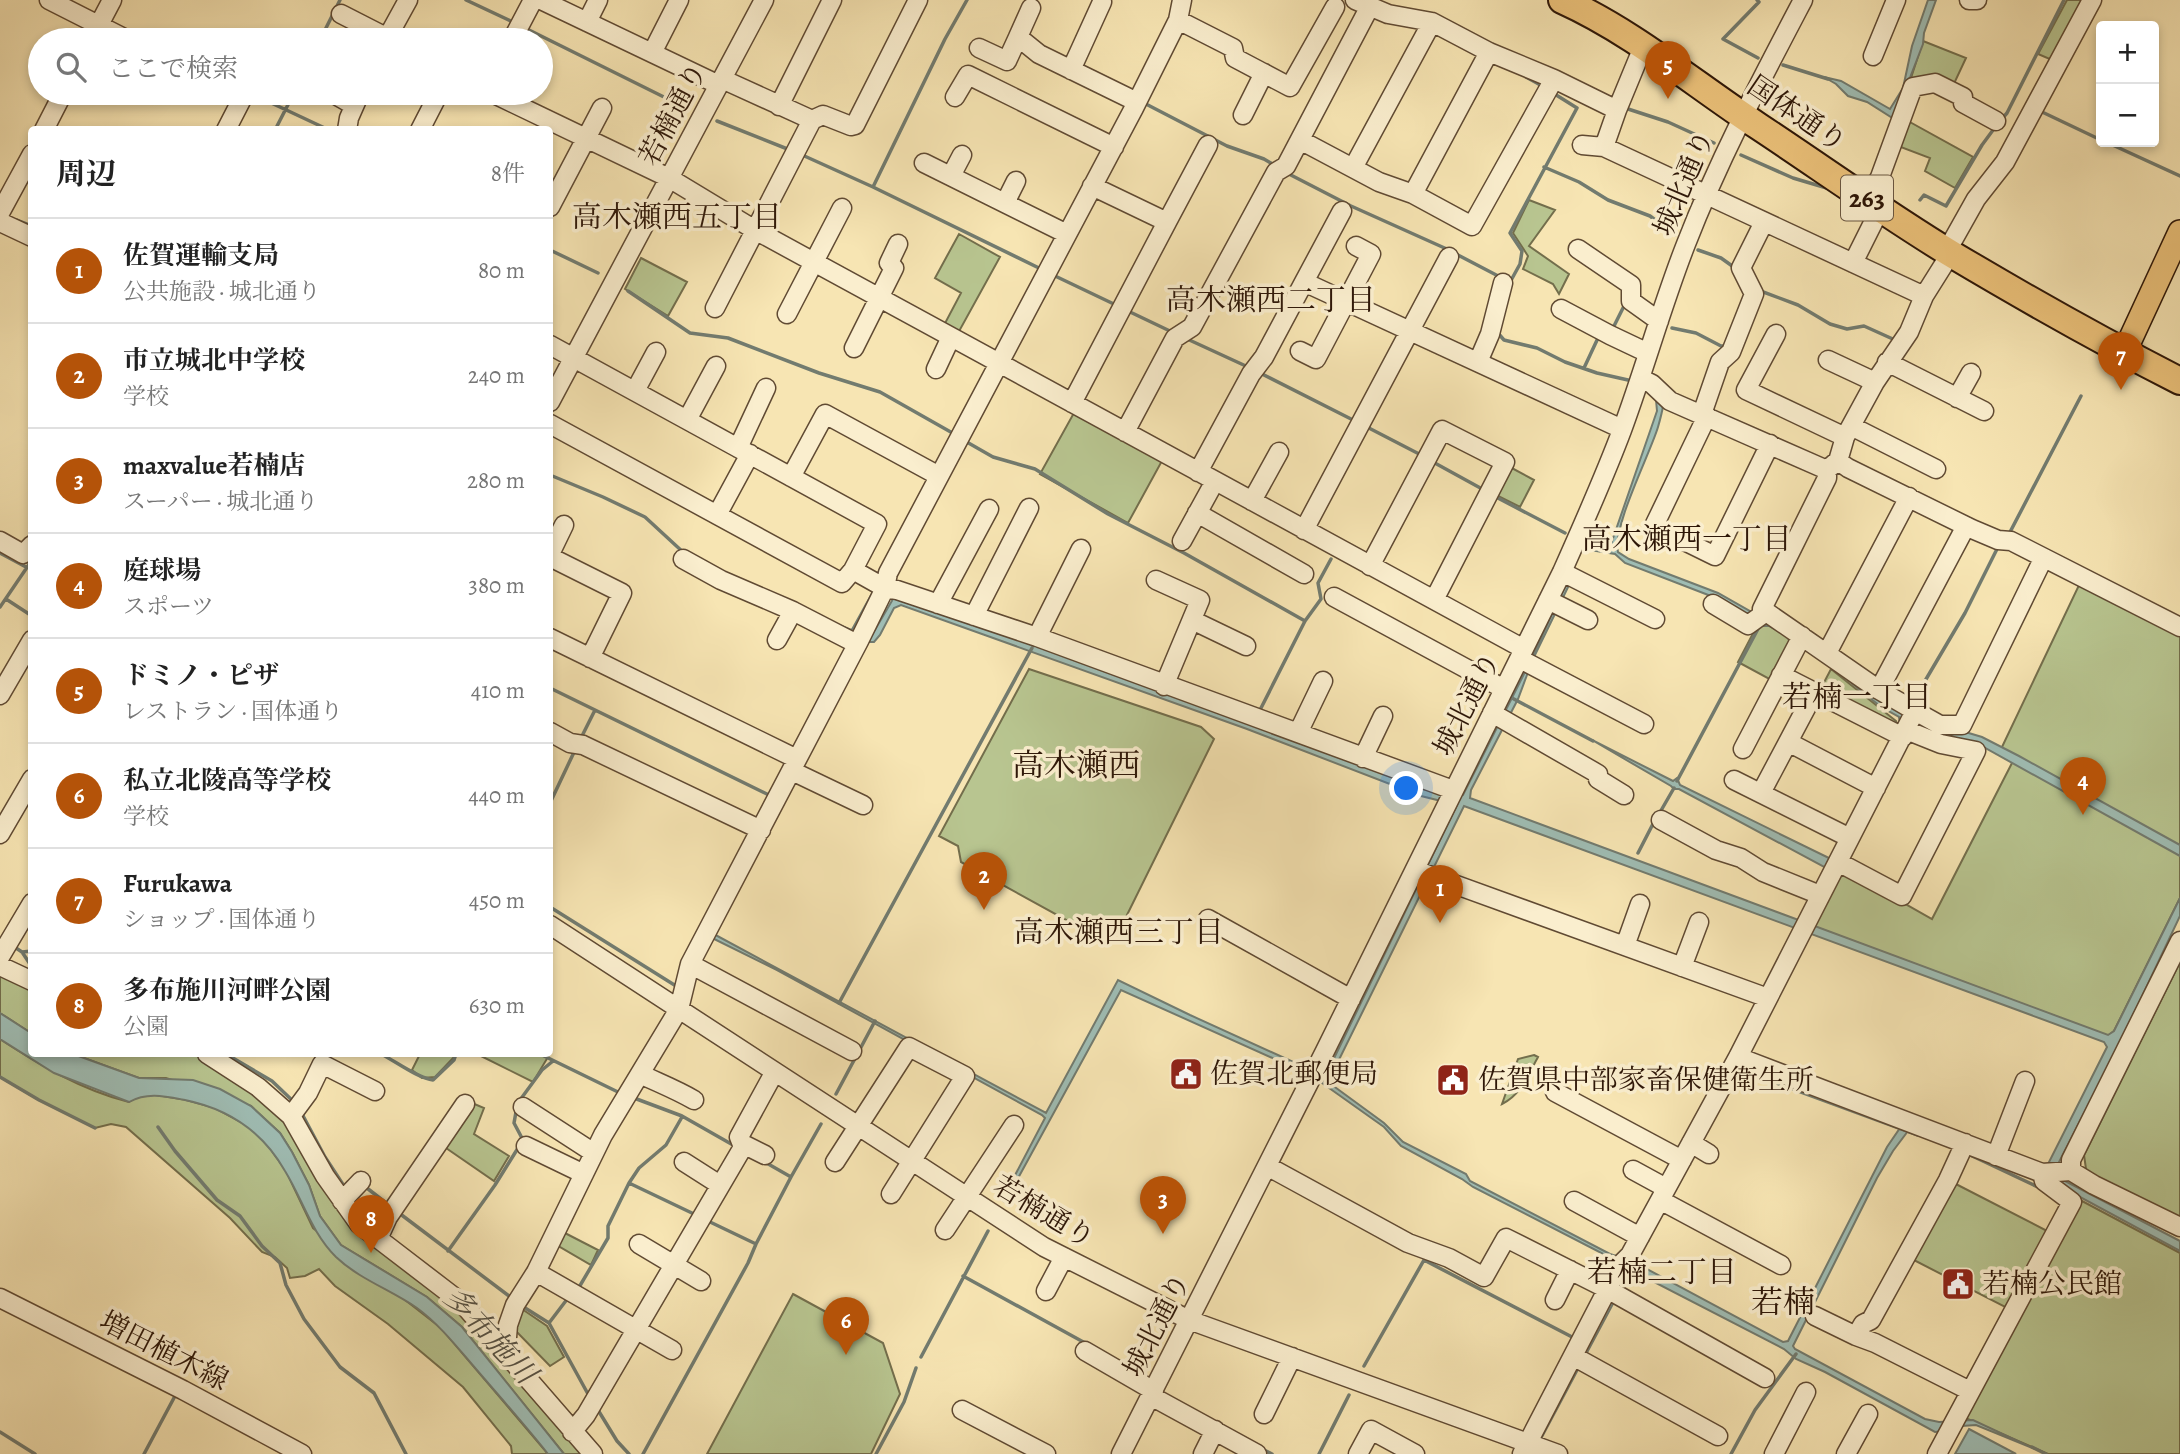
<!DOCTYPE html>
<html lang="ja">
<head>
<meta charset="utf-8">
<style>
  :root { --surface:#fff; --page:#f6f6f6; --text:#222; --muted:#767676; --line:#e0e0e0; --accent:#b45309 }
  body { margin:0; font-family:Alegreya,"Noto Serif JP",serif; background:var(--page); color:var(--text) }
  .controls { position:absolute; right:21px; top:21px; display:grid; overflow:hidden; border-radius:7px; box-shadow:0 4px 10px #0003 }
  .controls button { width:63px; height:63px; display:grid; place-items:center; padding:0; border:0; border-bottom:2px solid var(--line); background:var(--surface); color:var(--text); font:35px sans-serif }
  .you { position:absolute; left:1407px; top:789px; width:24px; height:24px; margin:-18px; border:5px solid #fff; border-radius:50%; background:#1a73e8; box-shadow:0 0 0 10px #1a73e833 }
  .badge { display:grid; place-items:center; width:46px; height:46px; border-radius:50%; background:var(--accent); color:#fff; font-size:23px; font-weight:700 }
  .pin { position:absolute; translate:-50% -58px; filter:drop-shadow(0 2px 4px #0008) }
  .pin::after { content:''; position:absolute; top:37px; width:24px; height:21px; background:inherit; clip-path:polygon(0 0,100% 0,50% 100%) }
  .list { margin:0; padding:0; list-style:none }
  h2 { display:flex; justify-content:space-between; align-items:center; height:91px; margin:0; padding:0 28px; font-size:30px }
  h2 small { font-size:23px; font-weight:400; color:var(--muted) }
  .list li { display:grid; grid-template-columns:46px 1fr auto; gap:21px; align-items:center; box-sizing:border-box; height:105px; padding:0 28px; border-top:2px solid var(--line) }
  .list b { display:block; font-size:26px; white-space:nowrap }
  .list p { margin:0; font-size:23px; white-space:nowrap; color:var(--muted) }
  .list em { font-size:23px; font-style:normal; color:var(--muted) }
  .icon { flex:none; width:38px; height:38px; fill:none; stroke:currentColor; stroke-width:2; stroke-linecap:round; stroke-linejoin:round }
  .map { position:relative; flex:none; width:2180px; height:1454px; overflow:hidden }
  .search { position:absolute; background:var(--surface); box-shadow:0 4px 10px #0003; left:28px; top:28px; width:525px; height:77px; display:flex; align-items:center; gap:18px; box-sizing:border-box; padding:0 24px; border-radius:38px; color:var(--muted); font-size:26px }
  .panel { position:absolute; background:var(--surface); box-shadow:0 4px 10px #0003; left:28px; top:126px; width:525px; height:931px; border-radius:7px }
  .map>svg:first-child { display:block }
  .green { fill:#b8c590; stroke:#736e4c; stroke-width:2 }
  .water { fill:#9fbdb4; stroke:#727b6f; stroke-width:2 }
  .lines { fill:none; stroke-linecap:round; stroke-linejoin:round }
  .stream { stroke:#727b6f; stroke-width:3.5 }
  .minor-casing { stroke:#604a33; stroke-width:21 }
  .major-casing { stroke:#2e1708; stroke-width:26 }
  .highway-casing { stroke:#2e1708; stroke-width:30 }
  .minor { stroke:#faeece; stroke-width:18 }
  .major { stroke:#ecc27a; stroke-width:23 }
  .highway { stroke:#ecc27a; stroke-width:26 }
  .labels { text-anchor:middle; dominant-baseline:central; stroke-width:7; stroke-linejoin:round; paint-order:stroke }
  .shield { fill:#faeece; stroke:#6b5843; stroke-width:2 }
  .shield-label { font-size:26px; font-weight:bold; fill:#2e1708 }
  .street-label { font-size:28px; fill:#2e1708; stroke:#faeece }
  .poi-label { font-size:28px; fill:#2e1708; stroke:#faeece; text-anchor:start }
  .neighbourhood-label { font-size:30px; fill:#2e1708; stroke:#faeece }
  .water-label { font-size:30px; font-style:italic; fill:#565144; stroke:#faeece }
  .quarter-label { font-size:32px; fill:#2e1708; stroke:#faeece }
</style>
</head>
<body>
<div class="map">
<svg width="2180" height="1454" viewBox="0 0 2180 1454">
  <rect width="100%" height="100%" fill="#f7e5b3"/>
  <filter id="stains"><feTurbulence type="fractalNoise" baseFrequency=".00286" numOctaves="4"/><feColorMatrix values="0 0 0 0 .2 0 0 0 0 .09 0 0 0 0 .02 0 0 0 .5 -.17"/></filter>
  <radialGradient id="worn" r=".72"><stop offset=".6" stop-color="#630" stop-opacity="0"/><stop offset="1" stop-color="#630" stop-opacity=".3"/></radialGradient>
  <path class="green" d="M2067 0H2084L2052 60 2038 54Z
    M1923 41 1966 58 1952 88 1910 81Z
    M1908 121 1973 157 1955 188 1925 171 1930 158 1898 146Z
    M1529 200 1555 210 1529 246 1569 274 1559 294 1553 284 1523 269 1528 256 1513 233Z
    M959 234 1000 257 957 335 943 327 961 293 935 278Z
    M641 258 687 282 668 316 625 289Z
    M1075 411 1163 459 1128 523 1040 474Z
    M1508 466 1534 480 1520 507 1494 494Z
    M2080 583 2180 631V898L2114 1031 2108 1036 1810 925 1840 867 1932 919 2012 763 2002 747Z
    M1761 618 1781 629 1794 642 1773 681 1738 662Z
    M1029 669 1201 727 1214 739 1123 923 1099 938 961 862 958 846 939 836Z
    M1831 669 1896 721 1898 731 1819 692Z
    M2180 962V1218L2094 1177 2086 1169 2084 1155Z
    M0 971 31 986V1033L0 1013Z
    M0 1039C40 1065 81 1090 129 1102L139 1096 151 1094 186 1100 215 1108 250 1127 269 1147 286 1171 313 1228 441 1328 548 1454H512L511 1446 463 1387 388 1324 335 1286 319 1269 305 1276 290 1278 287 1268 275 1257 262 1252 230 1218 126 1127 111 1124 95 1128 39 1100 0 1077Z
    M73 1054H199L288 1119 321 1179 460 1307 588 1454H564L462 1327 427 1297 341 1245 320 1216 309 1185 292 1152 280 1133 251 1106 166 1078H139Z
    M420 1054H457L435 1077 422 1078 412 1070Z
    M477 1054H542L548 1057 533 1082Z
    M1534 1055 1538 1057C1528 1075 1521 1095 1502 1104L1518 1059Z
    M472 1103 484 1108 474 1134 509 1156 494 1181 446 1148Z
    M1950 1181 2051 1233 2011 1310 1908 1257Z
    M2082 1201 2180 1253V1454H2048L1963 1417Z
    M561 1231 598 1250 591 1265 555 1244Z
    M793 1294 883 1343 900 1394 871 1454H707Z
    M519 1307 547 1326 564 1357 550 1366 511 1326Z"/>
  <path class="water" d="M1928 0H1936L1924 33 1923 44 1894 119 1867 102 1848 96 1836 84 1824 77 1841 81 1890 109 1903 88 1912 46Z
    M1649 390 1663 406C1662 413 1660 420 1658 427 1650 454 1612 527 1618 552L1629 559 1718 593 1962 731 1982 737 2019 756 2180 845V856L1978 744 1941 738 1900 724 1899 717 1881 707 1838 672 1807 651 1791 644 1787 636 1769 626H1759L1716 598 1625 563 1615 554 1590 550 1611 544 1657 411 1656 400 1650 394Z
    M1567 582 1570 583 1533 659 1518 699 1471 790 1470 798 2108 1035 2114 1031 2180 898V916L2118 1047 2059 1162 2065 1181 2180 1241V1251L2054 1183 2048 1164 2107 1047 2104 1042 1464 806 1328 1082 1384 1123 1403 1142 1466 1174 1470 1181 1610 1254 1632 1261 1783 1342 1788 1341 1887 1147 1900 1128 1908 1131 1893 1151 1877 1178 1793 1346 1795 1349 1925 1419 1939 1422 1973 1420 2035 1449 1976 1425 1947 1427 1944 1431 1935 1432 1825 1372 1796 1359 1784 1349 1631 1270 1533 1454H1528L1617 1261 1473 1187 1462 1179 1401 1146 1384 1127 1322 1083 1457 805 1421 796 1247 729 901 605 894 608 880 635 874 642H865L872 635 893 599 908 598 1254 723 1422 789 1463 795 1526 670Z
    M1592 740 1673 781 1677 778 1680 785 1831 859 1826 868 1679 789H1674L1671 786Z
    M710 932 1046 1113 1118 980 1190 1015 1302 1066 1299 1070 1121 990 1005 1202 1002 1200 1045 1118 1042 1115 777 970 708 936Z
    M0 1013 31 1033 32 1054H73L139 1078 193 1080 220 1089 251 1106 280 1133 292 1152 309 1185 320 1216 341 1245 427 1297 462 1327 564 1454H548C525 1425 500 1397 476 1369 457 1347 440 1325 417 1308 391 1290 359 1279 336 1257 311 1232 303 1200 285 1171 263 1132 229 1109 185 1100 164 1096 147 1092 129 1102L54 1073 0 1039Z
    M1969 1429 2016 1454H1955Z"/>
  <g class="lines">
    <path class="stream" d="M466 0 515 23
      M1757 0 1759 2 1723 39 1758 58
      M525 28 686 108
      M130 32 147 40
      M320 40 340 0
      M1783 65 1828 79
      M1526 77 1544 87
      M250 93 329 130
      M1144 103 1227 146 1264 159 1276 166
      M1625 108 1668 122 1714 143
      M2040 111 2101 140
      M2001 120 2007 113 2064 0
      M717 121 790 150
      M275 130 294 93
      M2106 142 2180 176
      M800 154 873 187 1043 270
      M1741 155 1793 178 1830 189
      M1544 167 1579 182 1608 200 1650 216 1675 235
      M1285 172 1351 206 1449 250
      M873 187 945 39 967 0
      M1920 200 1924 195 1946 206 1982 145 1996 126
      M17 220 32 226
      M550 250 598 273
      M1698 250 1721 258 1735 268
      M1456 254 1502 278
      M1053 275 1118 306
      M1509 284 1520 264 1522 251 1510 233 1577 108 1553 93
      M1758 290 1798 305 1830 324 1847 329 1864 326 1895 340
      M628 291 690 333 728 338 819 373 880 392 956 435
      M1128 311 1172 332
      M1613 328 1625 304
      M1672 328 1696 333 1721 346H1729
      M1497 332 1504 340 1537 348 1565 362 1597 373 1628 380
      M1185 338 1248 367
      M1584 368 1598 338 1601 336
      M1258 372 1355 421
      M1365 426 1423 456
      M965 441 993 457 1035 469 1108 514 1184 553 1305 621
      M1433 462 1484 490
      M550 475 603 497 645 517 684 553
      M1494 496 1565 533
      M2009 534 2081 396
      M0 553 26 567
      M6 599 32 616
      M0 607 32 560
      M840 626 855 632
      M852 631 873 593
      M550 688 771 796
      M1512 698 1593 741
      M1912 703 1965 613 1997 549
      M1259 712 1305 621 1321 599 1318 583 1331 559
      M581 738 594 712
      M1677 781 1759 627
      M550 803 576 748
      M1659 814 1674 788
      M1638 853 1655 820
      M550 907 676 986 677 983
      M13 946 22 952 32 967
      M22 952 32 951
      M839 1003 1032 648
      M226 1054 272 1081 295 1103
      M381 1054C395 1061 419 1079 433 1080L454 1060 456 1054
      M540 1054 620 1093
      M1738 1069 1918 1135
      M0 1077 39 1100 95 1128
      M836 1094 875 1021
      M634 1098 682 1116 733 1145
      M520 1100 542 1070 553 1061
      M301 1112 325 1157 344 1186 348 1182
      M158 1127 175 1151 217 1200 240 1216 262 1246 280 1263 286 1285 304 1319 340 1367 374 1393 406 1454
      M1968 1154 2040 1188
      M763 1161 791 1177 821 1124
      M629 1183 694 1214
      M363 1185 390 1206
      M399 1213 513 1299
      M708 1221 756 1244 791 1177
      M448 1251 495 1185 523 1140 514 1123 516 1112
      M963 1276 1087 1344
      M578 1289 608 1238V1226L629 1183 639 1168 666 1145 682 1117
      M522 1306 549 1323 588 1394
      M549 1323 568 1298
      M921 1357 988 1231
      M1364 1366 1424 1260 1574 1338
      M598 1410 617 1441 629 1454
      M0 1432 35 1454
      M2032 1447 2046 1454
      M1260 1448 1272 1454
      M144 1454 175 1396
      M643 1454 748 1263 756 1244
      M876 1454 904 1402 916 1368
      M1319 1454 1349 1395
      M1731 1454 1755 1410 1796 1354"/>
    <defs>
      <path id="minor" d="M49 0 128 40
        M541 0 719 85
        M1355 0 1388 14 1432 22 1489 52 1554 79 1617 110 1604 147
        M1969 0H1977
        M341 14 388 38
        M1178 20 1233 48 1235 58 1290 87 1335 7
        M587 22 598 0
        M1018 37 1031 8
        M91 40 112 0
        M386 40 408 0
        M512 40 533 0
        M979 48 1007 61 1018 37 1039 54 1137 102
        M652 53 679 0
        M1873 56 1896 0
        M1071 70 1102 2
        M722 79 812 120
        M332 93 353 105
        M492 93 669 178 755 230 1524 649
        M955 97 968 75 1114 147
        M779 106 832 0
        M1617 110 1643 47
        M1243 115 1264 73
        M44 130 63 93
        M226 130 243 97 234 93
        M347 130 349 118 360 93
        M420 130 439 93
        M1300 140 1379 182 1413 194 1472 226 1554 79
        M1582 145 1604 147 1924 296
        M924 163 1067 234
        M1353 168 1432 22
        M951 176 962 155
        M1875 186 1880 177 1913 87 1935 83 1963 97V103L1996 121
        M1413 194 1489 52
        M1005 203 1016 181
        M550 207 602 108
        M0 213 32 154
        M0 222 32 237
        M1167 222 1208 145
        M1953 240 1976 199 2005 162 2092 0
        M1578 249 1631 285V301L1659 321
        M1951 253 1924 296 1909 332 1875 382 1845 437 1838 461 1848 468 1972 529 1998 540 2011 541 2180 627
        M1853 263 1881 207
        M1304 282 1342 211
        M715 308 812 120 823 115 851 126 855 125 918 0
        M1561 309 1610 335 1648 353
        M787 314 842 208
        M1776 334 1746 390 1845 437
        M550 345 877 524 853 570 885 588 897 590 1037 637 1453 790
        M854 348 894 268 889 263 898 244
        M1300 351 1316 359 1371 254 1356 246
        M1828 360 1875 382
        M1478 362 1490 334 1503 283
        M1887 362 1984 411
        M936 369 951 337
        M1640 378 1652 384 1670 401 1827 470 1835 463
        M635 391 656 352
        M1957 398 1971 373
        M550 402 764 0
        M1072 403 1167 222 1092 186
        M1702 414 1720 362 1731 352 1754 294 1741 268 1764 222
        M1707 416 1654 526 1715 556 1770 444
        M687 420 716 366
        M550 424 842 583 853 570
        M1851 426 1936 469
        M1125 432 1175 338 1192 327 1276 172 1286 166 1369 8
        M738 448 766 388
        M1827 470V478L1762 609 1879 690 1915 711 1940 725H1962L2043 559
        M1198 472 1251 374 1264 357 1304 282 1622 429
        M791 477 825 414 939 476
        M1252 501 1279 452
        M1197 513 1304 574
        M717 515 750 454
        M1304 530 1449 257
        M0 541 23 554 32 545
        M1182 541 1215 481
        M550 554 564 525
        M550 557 622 593 590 658
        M683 559 721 580 793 611 857 644
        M1370 566 1442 430 1505 462 1434 600
        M1562 572 1655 619
        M1156 580 1200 600 1164 686
        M1334 597 1504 689
        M1548 600 1588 620
        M938 604 989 509
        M1713 604 1748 625 1766 612
        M974 616 1029 508
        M1192 620 1246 646
        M1037 637 1081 549
        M550 638 797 759
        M777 640 793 611
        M1827 653 1909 497
        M1520 659 1644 724
        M1781 675 1903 737
        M1879 690 1966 526
        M0 695 32 640
        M1492 713 1598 774V779L1624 795
        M550 732 570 743 583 745 761 830
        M1298 733 1323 681
        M1788 742 1876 788
        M1743 749 1802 636
        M1363 758 1383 716
        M792 771 863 805
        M1734 780 1850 838
        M1761 793 1814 693
        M1661 820 1716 850 1741 858 1763 872 1820 895
        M0 834 32 779
        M1838 862 1902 896 1976 751 1941 744 1906 730
        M1415 870 1768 998
        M1208 919 1351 999
        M550 925 1044 1247 1189 1320 1558 1454
        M1625 946 1640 904
        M0 957 32 903
        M690 964 852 1051
        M0 966 32 981
        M1682 967 1699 922
        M207 1054 258 1087 291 1116 325 1176 359 1224 462 1303 593 1454
        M1738 1057 2042 1173 2071 1171 2094 1185 2180 1227
        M640 1074C659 1083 677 1090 694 1100
        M1555 1092 1682 1160
        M523 1107 594 1153
        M291 1116 308 1093 322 1064 375 1091
        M1691 1143 1709 1154
        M743 1144 765 1155
        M526 1146 584 1174
        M1996 1156 2025 1081
        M684 1162 720 1185
        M835 1162 909 1047 965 1076 891 1194
        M1267 1166 1408 1243 1449 1258 1484 1277 1506 1238 1607 1289 1765 1378
        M1633 1170 1666 1188
        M2071 1171V1160L2180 941
        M1660 1200 1781 1265
        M342 1201 361 1181
        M1574 1201 1640 1237
        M945 1230 1014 1125
        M378 1239 388 1217 465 1104
        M639 1244 701 1281
        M536 1272 672 1350
        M1046 1291 1064 1257
        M0 1298 183 1390 302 1454
        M1555 1300 1570 1270
        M1815 1316 1856 1336 1875 1343 1970 1391
        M1856 1336 1863 1324 1871 1320 1948 1180 1965 1143
        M506 1350 508 1325 515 1305 536 1272 603 1135 679 1009 690 964 859 641 885 588 888 573 1134 108 1178 20 1182 0
        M1085 1351 1154 1391
        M1573 1356 1718 1436
        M1151 1396 1257 1454
        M962 1410 1046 1454
        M1264 1414 1292 1357
        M572 1432 586 1415 743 1147 739 1137 774 1073
        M1121 1454 1325 1051 1562 572C1583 525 1604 478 1622 430 1645 368 1662 305 1686 244 1719 159 1761 80 1803 0
        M1203 1454 1215 1430
        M1358 1454 1371 1430 1415 1454
        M1522 1454 1620 1265 1630 1255 1738 1057 1915 711
        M1774 1454 1806 1392
        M1846 1454 1868 1414
        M1937 1454 2072 1202 2044 1181 2042 1173"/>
      <path id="major" d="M2124 353 2180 232"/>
      <path id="highway" d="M1562 0C1633 32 1694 84 1758 126 1823 169 1887 215 1953 255 2027 299 2103 342 2180 381"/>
    </defs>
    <use href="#minor" class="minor-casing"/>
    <use href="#major" class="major-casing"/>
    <use href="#highway" class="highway-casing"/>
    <use href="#minor" class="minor"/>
    <use href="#major" class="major"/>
    <use href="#highway" class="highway"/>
  </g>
  <defs>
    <symbol id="civic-square" viewBox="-11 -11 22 22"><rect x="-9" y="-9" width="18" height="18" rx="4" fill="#8f2418" stroke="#faeece"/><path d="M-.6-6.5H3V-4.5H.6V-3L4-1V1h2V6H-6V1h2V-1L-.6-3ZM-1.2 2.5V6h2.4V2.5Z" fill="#fff"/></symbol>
  </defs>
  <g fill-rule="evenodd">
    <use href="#civic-square" x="1167" y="1055" width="38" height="38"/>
    <use href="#civic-square" x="1434" y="1061" width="38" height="38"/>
    <use href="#civic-square" x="1939" y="1265" width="38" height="38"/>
  </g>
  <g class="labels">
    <rect class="shield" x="1841" y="175.5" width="52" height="45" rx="5"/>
    <g class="shield-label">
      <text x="1867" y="198">263</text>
    </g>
    <g class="street-label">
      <text transform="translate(673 114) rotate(-62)">若楠通り</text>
      <text transform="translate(1797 114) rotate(34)">国体通り</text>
      <text transform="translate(1684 183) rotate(-67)">城北通り</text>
      <text transform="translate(1467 704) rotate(-63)">城北通り</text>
      <text transform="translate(1044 1212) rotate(31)">若楠通り</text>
      <text transform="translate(1157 1325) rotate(-63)">城北通り</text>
      <text transform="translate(164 1351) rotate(27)">増田植木線</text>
    </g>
    <g class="poi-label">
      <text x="1210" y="1074">佐賀北郵便局</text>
      <text x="1478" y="1080">佐賀県中部家畜保健衛生所</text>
      <text x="1982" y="1284">若楠公民館</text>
    </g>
    <g class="neighbourhood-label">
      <text x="677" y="217">高木瀬西五丁目</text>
      <text x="1271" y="300">高木瀬西二丁目</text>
      <text x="1687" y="539">高木瀬西一丁目</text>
      <text x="1857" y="697">若楠一丁目</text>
      <text x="1119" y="932">高木瀬西三丁目</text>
      <text x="1662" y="1272">若楠二丁目</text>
    </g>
    <g class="water-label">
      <text transform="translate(490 1335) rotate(47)">多布施川</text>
    </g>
    <g class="quarter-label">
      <text x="1076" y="765">高木瀬西</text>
      <text x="1783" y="1302">若楠</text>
    </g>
  </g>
  <rect width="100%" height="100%" filter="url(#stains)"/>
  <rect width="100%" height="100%" fill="url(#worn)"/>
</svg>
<div class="controls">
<button>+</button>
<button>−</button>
</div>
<div class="you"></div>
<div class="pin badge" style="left:1440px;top:923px">1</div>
<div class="pin badge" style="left:984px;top:910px">2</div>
<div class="pin badge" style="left:1163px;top:1234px">3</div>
<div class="pin badge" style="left:2083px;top:815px">4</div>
<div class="pin badge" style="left:1668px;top:99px">5</div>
<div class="pin badge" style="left:846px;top:1355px">6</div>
<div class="pin badge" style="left:2121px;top:390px">7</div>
<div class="pin badge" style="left:371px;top:1253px">8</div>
<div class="search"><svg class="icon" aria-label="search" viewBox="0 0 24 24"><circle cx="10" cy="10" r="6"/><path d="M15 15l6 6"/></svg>ここで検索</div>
<section class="panel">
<h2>周辺<small>8件</small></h2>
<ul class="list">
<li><span class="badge">1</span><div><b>佐賀運輸支局</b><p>公共施設 · 城北通り</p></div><em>80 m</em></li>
<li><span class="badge">2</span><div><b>市立城北中学校</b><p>学校</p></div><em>240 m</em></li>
<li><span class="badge">3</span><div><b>maxvalue若楠店</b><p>スーパー · 城北通り</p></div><em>280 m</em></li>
<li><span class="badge">4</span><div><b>庭球場</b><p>スポーツ</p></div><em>380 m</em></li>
<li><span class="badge">5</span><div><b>ドミノ・ピザ</b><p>レストラン · 国体通り</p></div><em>410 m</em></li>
<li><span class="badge">6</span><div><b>私立北陵高等学校</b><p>学校</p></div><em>440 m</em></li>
<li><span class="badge">7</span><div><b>Furukawa</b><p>ショップ · 国体通り</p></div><em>450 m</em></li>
<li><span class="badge">8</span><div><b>多布施川河畔公園</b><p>公園</p></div><em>630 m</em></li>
</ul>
</section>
</div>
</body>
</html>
